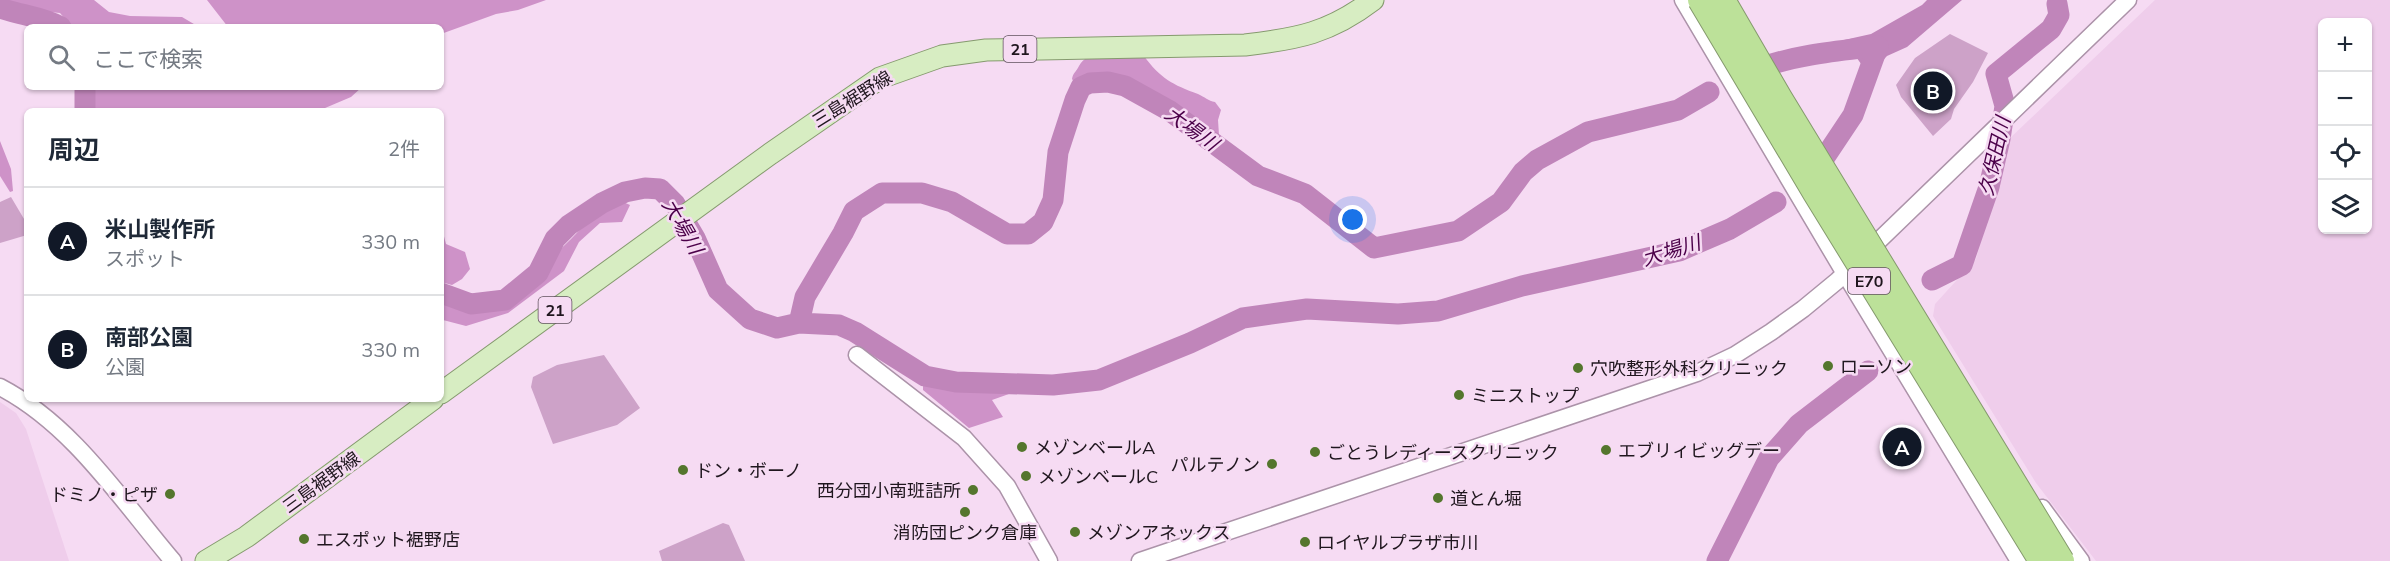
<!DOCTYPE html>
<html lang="ja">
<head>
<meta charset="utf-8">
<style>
  :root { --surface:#fff; --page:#f2f2f3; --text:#1f2937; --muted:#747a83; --line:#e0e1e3; --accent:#111827 }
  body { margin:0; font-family:Mulish,"Noto Sans JP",sans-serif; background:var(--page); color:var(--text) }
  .controls { position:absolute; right:18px; top:18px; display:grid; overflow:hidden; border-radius:9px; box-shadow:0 2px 4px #0004 }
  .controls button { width:54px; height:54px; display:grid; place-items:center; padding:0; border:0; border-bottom:2px solid var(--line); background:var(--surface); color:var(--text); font:30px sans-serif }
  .you { position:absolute; left:1353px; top:220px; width:21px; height:21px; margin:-15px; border:4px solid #fff; border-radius:50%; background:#1a73e8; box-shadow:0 0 0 9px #1a73e833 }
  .badge { display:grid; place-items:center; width:39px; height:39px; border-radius:50%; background:var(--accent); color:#fff; font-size:20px; font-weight:700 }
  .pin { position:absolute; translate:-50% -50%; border:3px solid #fff; box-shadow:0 2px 6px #0006 }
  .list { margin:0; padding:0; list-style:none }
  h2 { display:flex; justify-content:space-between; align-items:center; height:78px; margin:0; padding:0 24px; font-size:26px }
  h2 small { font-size:20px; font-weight:400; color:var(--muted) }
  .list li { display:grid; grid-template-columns:39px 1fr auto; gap:18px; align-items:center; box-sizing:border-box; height:108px; padding:0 24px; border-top:2px solid var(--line) }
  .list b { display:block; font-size:22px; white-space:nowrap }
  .list p { margin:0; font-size:20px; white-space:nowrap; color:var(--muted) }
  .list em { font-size:20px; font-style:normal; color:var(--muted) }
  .icon { flex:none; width:33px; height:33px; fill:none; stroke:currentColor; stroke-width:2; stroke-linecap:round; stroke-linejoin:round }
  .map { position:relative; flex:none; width:2390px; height:561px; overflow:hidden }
  .search { position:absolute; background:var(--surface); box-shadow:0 2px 4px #0004; left:24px; top:24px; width:420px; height:66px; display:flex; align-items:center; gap:15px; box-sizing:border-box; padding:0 21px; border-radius:9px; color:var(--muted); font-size:22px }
  .panel { position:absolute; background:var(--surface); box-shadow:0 2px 4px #0004; left:24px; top:108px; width:420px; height:294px; border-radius:9px }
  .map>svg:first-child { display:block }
  .built { fill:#efcdeb; fill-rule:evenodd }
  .green { fill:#cda2c8 }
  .forest { fill:#ce92c8 }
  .water { fill:#c085ba }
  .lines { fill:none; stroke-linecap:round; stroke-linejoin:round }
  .river { stroke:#c085ba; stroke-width:21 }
  .tertiary-casing { stroke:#ac93a9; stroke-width:19 }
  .primary-casing { stroke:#859a6e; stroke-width:23 }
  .tertiary { stroke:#fff; stroke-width:16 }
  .primary { stroke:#d7edc2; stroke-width:21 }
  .motorway-bridge-casing { stroke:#859a6e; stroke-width:26; stroke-linecap:butt }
  .motorway-bridge { stroke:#bce199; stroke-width:24 }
  .poi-dot { fill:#54762d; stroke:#f6dbf3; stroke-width:2 }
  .labels { text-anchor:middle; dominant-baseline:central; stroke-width:5; stroke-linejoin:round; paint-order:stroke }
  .shield { fill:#f6dbf3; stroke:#60515e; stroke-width:1.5 }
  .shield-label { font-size:16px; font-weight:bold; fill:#1f161e }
  .street-label { font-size:18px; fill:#1f161e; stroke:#f6dbf3 }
  .poi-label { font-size:18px; fill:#1f161e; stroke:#f6dbf3; text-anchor:start }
  .water-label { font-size:20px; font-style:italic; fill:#4b0049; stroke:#f6dbf3 }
</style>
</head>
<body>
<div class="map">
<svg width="2390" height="561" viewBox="0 0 2390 561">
  <rect width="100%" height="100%" fill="#f6dbf3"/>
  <path class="built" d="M2155 0H2390V561H2096L2036 483 1933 316 1935 304 1976 259 2008 140ZM2322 22H2368V230H2322Z
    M0 402 16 413 26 429 69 561H0Z"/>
  <path class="green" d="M1950 34 1988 53 1973 82 1954 109 1951 119 1933 136 1901 97 1896 85 1915 58Z
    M11 197 27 224V235L0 243V202Z
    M604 355 640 408 617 425 553 444 531 387 533 377 557 365Z
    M723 523 729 525 745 561H662L659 551Z"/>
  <path class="forest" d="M0 0H94L109 12 130 16 182 17 199 27H72L60 13 0 7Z
    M207 0H546L518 10 496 14 441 34V27H228Z
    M1110 56H1144C1160 78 1173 85 1198 94 1205 97 1208 101 1215 102L1221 110 1218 120 1219 135H1210L1186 115 1147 93 1133 82 1107 77 1085 80 1080 85H1076L1072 79C1073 73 1076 72 1079 66 1089 50 1095 61 1110 56Z
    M90 87H362L351 97 318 111H92Z
    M0 141 11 169 13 191 10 192 0 176Z
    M621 201 630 205 622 222 600 223 579 242 564 271 508 313 466 326 443 320 441 323V299C454 306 467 306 480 312L490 308C517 287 546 264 571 239 587 223 598 206 621 201Z
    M441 225 446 244 465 252 470 269 462 279 452 285 441 282Z
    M923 383 1026 388 992 400 1003 417 969 428 923 390Z"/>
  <path class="water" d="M1927 0H1962L1907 47 1887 56 1869 75 1844 40 1871 34 1922 5Z"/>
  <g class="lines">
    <path class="river" d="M0 8C20 15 43 17 61 27
      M1763 67C1800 54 1839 51 1878 46
      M85 87V111
      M1821 163 1853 115 1878 46
      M1932 280 1962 265 1989 187 2000 139 2005 106 1996 74 2051 29 2059 15 2057 4
      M441 293 471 304 505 300 538 273 555 239 569 225 602 203 625 192 645 188 660 189 675 204 695 238 718 290 750 319 777 328 799 323 839 325 855 332 925 376 956 382 1053 385 1099 380 1190 343 1243 318 1307 309 1398 314 1438 311 1522 286 1679 251 1730 229 1776 202
      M799 323 805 297 843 233 854 211 882 193H922L952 202 1007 234H1028L1043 222 1053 200 1058 152 1075 100 1081 87 1090 83 1108 82 1125 86 1170 111 1258 176 1305 194 1374 248 1458 231 1501 202 1523 172 1537 160 1588 132 1678 110 1709 92
      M1717 561 1769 458 1799 424 1868 371"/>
    <defs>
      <path id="tertiary" d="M1683 0 1844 272 2019 561
        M857 355 964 438 1007 486 1049 561
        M0 387C73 425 121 500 173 561
        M2042 508 2081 561
        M1140 561 1697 373 1735 355 1771 332 1803 309 1837 281 2128 0"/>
      <path id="primary" d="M441 393 770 154 880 78 942 56 986 50 1245 45C1297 39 1330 33 1373 0
        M206 561 246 537 433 399"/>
    </defs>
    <use href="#tertiary" class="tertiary-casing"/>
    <use href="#primary" class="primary-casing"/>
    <use href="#tertiary" class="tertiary"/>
    <use href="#primary" class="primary"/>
    <defs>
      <path id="motorway-bridge" d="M1700 0 1815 193 2041 561
        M1723 0 1780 98 2062 561"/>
    </defs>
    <use href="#motorway-bridge" class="motorway-bridge-casing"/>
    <use href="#motorway-bridge" class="motorway-bridge"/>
  </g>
  <g class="poi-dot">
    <circle cx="1828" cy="366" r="6"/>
    <circle cx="1578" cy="368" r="6"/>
    <circle cx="1459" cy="395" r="6"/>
    <circle cx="1022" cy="447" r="6"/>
    <circle cx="1606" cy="450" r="6"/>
    <circle cx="1315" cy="452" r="6"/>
    <circle cx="1272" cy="464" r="6"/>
    <circle cx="683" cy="470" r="6"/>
    <circle cx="1026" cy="476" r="6"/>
    <circle cx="973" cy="490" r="6"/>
    <circle cx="170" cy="494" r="6"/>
    <circle cx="1438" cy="498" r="6"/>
    <circle cx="965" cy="512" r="6"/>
    <circle cx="1075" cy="532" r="6"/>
    <circle cx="304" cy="539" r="6"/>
    <circle cx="1305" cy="542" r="6"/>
  </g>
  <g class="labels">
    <g class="shield">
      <rect x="1003.5" y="36" width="33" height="26" rx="4.5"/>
      <rect x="1848" y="268" width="42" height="26" rx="4.5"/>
      <rect x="538.5" y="297" width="33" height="26" rx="4.5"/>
    </g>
    <g class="shield-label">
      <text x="1020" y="49">21</text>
      <text x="1869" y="281">E70</text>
      <text x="555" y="310">21</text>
    </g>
    <g class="street-label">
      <text transform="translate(852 99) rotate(-32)">三島裾野線</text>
      <text transform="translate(321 482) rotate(-36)">三島裾野線</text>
    </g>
    <g class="poi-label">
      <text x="1840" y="366">ローソン</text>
      <text x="1590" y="368">穴吹整形外科クリニック</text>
      <text x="1471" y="395">ミニストップ</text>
      <text x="1034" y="447">メゾンベールA</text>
      <text x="1618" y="450">エブリィビッグデー</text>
      <text x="1327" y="452">ごとうレディースクリニック</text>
      <text x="1260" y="464" text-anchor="end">パルテノン</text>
      <text x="695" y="470">ドン・ボーノ</text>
      <text x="1038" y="476">メゾンベールC</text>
      <text x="961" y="490" text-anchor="end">西分団小南班詰所</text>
      <text x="158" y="494" text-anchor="end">ドミノ・ピザ</text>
      <text x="1450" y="498">道とん堀</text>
      <text x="965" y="532" text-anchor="middle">消防団ピンク倉庫</text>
      <text x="1087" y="532">メゾンアネックス</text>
      <text x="316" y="539">エスポット裾野店</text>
      <text x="1317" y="542">ロイヤルプラザ市川</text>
    </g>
    <g class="water-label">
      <text transform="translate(1192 128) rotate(36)">大場川</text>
      <text transform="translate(1994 156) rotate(-77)">久保田川</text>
      <text transform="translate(683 226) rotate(60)">大場川</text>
      <text transform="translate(1671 250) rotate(-17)">大場川</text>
    </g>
  </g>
</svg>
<div class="controls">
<button>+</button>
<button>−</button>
<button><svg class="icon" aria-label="locate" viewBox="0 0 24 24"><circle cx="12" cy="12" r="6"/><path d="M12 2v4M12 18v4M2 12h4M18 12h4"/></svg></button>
<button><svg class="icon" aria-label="layers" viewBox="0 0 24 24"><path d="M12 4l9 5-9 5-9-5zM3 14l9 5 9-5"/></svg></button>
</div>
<div class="you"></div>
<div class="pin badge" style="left:1902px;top:447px">A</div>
<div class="pin badge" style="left:1933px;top:91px">B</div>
<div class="search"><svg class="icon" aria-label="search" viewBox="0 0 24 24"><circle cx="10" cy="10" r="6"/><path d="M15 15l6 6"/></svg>ここで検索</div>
<section class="panel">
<h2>周辺<small>2件</small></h2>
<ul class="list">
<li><span class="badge">A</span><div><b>米山製作所</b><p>スポット</p></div><em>330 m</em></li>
<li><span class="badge">B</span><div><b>南部公園</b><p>公園</p></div><em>330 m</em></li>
</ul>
</section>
</div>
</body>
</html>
